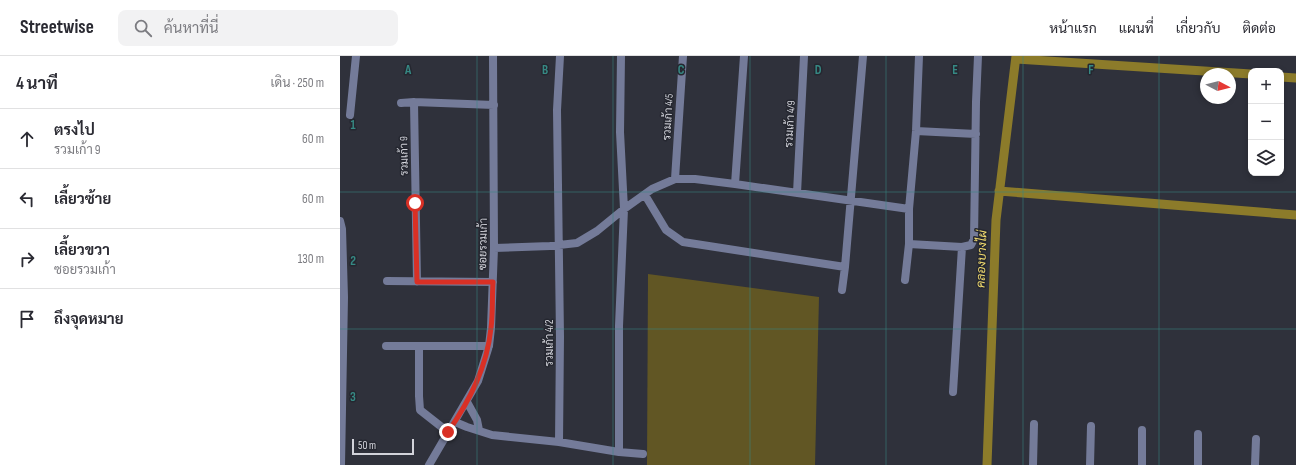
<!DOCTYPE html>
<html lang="th">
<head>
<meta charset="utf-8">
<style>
  :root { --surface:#fff; --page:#f2f2f3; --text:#2b2b33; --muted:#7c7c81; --line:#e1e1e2 }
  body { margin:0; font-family:"Sofia Sans Condensed",Sarabun,sans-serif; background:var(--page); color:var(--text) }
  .controls { position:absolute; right:12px; top:12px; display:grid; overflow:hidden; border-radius:8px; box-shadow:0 2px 6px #0003 }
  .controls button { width:36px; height:36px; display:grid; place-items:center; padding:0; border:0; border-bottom:1px solid var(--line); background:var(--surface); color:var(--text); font:20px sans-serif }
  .compass { position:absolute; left:860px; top:12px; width:36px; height:36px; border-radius:50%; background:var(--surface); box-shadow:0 2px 6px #0003; rotate:97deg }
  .scale { position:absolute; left:12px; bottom:10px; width:62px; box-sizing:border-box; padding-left:4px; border:2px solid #d2d3da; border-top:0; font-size:11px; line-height:14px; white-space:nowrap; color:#d2d3da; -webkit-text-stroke:3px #252730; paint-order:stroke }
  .stop { position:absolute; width:12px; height:12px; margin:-9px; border:3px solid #d93025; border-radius:50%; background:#fff }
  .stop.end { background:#d93025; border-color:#fff; box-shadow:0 1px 4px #0008 }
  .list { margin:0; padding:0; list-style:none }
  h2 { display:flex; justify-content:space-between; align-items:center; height:52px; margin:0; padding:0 16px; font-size:17px }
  h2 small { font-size:13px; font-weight:400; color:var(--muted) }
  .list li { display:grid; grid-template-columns:26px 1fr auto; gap:12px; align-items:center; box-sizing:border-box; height:60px; padding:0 16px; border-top:1px solid var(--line) }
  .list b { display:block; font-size:15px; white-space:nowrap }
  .list p { margin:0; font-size:13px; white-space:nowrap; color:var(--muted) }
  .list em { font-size:13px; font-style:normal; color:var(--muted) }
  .icon { flex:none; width:22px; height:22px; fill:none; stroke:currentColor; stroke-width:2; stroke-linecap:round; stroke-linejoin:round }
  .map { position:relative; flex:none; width:956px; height:409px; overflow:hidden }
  header { display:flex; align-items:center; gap:24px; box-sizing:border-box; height:56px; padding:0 20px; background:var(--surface); border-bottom:1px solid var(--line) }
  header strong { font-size:19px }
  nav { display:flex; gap:22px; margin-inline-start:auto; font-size:14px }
  .search { width:280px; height:36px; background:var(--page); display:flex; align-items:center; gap:10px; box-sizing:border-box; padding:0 14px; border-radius:8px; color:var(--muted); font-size:15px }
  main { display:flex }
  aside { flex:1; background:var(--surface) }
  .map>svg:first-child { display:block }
  .green { fill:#615624 }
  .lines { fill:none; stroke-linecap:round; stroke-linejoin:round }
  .canal { stroke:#8c7b2a; stroke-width:9 }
  .minor { stroke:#747b99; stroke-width:8 }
  .route { stroke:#d93025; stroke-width:5 }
  .grid { fill:none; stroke:#368984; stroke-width:1; stroke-opacity:0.55 }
  .labels { text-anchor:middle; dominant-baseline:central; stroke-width:3; stroke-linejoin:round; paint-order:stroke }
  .street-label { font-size:11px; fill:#d2d3da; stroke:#252730 }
  .water-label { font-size:12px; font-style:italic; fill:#f2db6e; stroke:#252730 }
  .grid-label { font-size:13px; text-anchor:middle; font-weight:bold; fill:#368984; stroke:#252730; stroke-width:3; stroke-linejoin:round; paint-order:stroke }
</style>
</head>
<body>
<header>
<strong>Streetwise</strong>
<div class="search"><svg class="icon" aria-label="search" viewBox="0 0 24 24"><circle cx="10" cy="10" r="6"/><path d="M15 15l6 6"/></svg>ค้นหาที่นี่</div>
<nav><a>หน้าแรก</a><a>แผนที่</a><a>เกี่ยวกับ</a><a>ติดต่อ</a></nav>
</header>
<main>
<aside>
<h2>4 นาที<small>เดิน · 250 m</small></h2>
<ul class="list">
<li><svg class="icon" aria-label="ahead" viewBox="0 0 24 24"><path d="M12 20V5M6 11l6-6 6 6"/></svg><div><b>ตรงไป</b><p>รวมเก้า 9</p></div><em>60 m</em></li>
<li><svg class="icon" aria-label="left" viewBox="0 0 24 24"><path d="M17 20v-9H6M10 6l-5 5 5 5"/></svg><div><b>เลี้ยวซ้าย</b></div><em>60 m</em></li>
<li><svg class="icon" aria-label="right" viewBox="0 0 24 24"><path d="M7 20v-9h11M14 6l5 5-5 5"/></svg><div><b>เลี้ยวขวา</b><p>ซอยรวมเก้า</p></div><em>130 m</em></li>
<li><svg class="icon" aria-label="arrive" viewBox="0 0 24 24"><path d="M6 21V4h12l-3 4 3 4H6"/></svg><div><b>ถึงจุดหมาย</b></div></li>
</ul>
</aside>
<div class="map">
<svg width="956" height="409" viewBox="0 0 956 409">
  <rect width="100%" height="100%" fill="#2f313b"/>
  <path class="green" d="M308 218 479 241 475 409H307Z"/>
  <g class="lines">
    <path class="canal" d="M676 3 911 18
      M941 21 956 22
      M659 135 956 159
      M647 409 656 164 676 0"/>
    <path class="minor" d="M61 47 74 46
      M10 59 16 0
      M576 75 636 78
      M335 123 343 0
      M395 128 404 0
      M457 137 464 0
      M305 139 326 174 343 186 505 211
      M0 165 2 173 4 241 1 409
      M569 188 622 191 613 336
      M622 191 631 189 634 183 636 46 638 0
      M154 192 210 190 237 187 257 175 284 153 312 133 335 123H355L395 128 569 153
      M565 224 569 188V153L576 75 579 0
      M47 225 153 226
      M77 226 74 46 154 49
      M502 234 505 211 523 0
      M46 290H149
      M79 290V340L80 354 108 376
      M127 346 137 364 139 374
      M115 366 127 371 152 379 219 386 279 396 303 398
      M802 374V409
      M219 386 220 281 217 54 220 0
      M279 396V270L284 153 280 76 281 0
      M89 409 138 325 149 290 151 272 154 192 153 0
      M693 409 694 368
      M750 409 751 370
      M858 409V378
      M915 409 916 383"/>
  </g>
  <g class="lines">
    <path class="route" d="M75 147 77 226H153C152 241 153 257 151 272 147 311 130 344 108 376"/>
  </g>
  <path class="grid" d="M137 0V409M273 0V409M410 0V409M546 0V409M683 0V409M819 0V409M0 136H956M0 273H956"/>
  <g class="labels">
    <g class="street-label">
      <text transform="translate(328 61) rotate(-87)">รวมเก้า 4/5</text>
      <text transform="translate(450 68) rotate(-87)">รวมเก้า 4/9</text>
      <text transform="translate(64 100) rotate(-91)">รวมเก้า 9</text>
      <text transform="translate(143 188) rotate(-89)">ซอยรวมเก้า</text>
      <text transform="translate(209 287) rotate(-90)">รวมเก้า 4/2</text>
    </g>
    <g class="water-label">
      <text transform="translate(642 203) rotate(-88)">คลองบางไผ่</text>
    </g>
  </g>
  <g class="grid-label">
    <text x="68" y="18">A</text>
    <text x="205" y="18">B</text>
    <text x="341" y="18">C</text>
    <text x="478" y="18">D</text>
    <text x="615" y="18">E</text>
    <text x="751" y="18">F</text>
    <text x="13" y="73">1</text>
    <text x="13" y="209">2</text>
    <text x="13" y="345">3</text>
  </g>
</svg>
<div class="controls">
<button>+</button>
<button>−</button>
<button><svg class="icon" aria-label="layers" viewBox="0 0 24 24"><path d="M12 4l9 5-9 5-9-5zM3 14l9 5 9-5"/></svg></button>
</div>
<svg class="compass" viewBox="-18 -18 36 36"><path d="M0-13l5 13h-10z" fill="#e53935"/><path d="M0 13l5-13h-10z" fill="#7c7c81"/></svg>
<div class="scale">50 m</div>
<div class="stop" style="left:75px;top:147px"></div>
<div class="stop end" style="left:108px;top:376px"></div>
</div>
</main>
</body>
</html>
